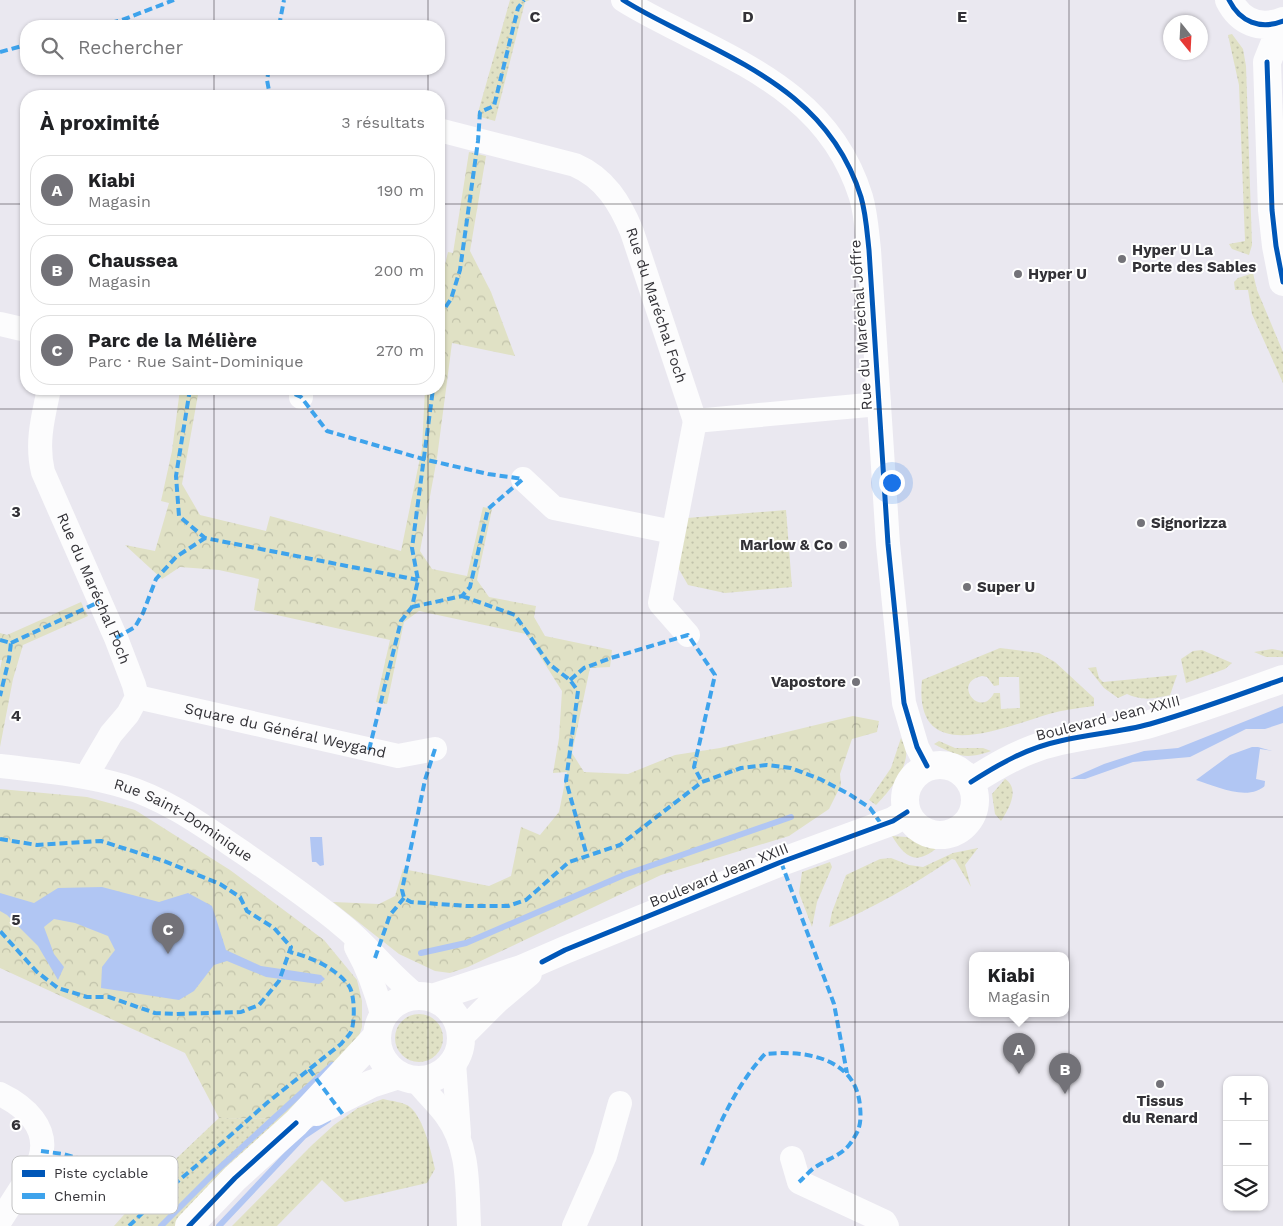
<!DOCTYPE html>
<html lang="fr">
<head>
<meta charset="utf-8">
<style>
  :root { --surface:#fff; --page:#f6f6f6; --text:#202124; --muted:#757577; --line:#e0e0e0; --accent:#737278 }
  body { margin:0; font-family:"Work Sans",sans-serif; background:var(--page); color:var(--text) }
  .controls { position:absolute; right:15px; bottom:15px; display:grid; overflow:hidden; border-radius:10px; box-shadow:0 1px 4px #0004 }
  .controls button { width:45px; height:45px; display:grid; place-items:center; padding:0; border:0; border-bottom:1px solid var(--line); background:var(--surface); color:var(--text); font:25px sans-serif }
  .compass { position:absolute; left:1163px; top:15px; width:45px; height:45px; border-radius:50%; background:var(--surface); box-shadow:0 1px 4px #0004; rotate:162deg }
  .you { position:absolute; left:891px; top:482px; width:18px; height:18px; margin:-12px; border:4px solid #fff; border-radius:50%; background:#1a73e8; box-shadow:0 0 0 8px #1a73e833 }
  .badge { display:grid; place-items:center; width:32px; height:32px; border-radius:50%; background:var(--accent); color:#fff; font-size:16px; font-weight:700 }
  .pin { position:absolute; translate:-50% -41px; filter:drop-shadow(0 1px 2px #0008) }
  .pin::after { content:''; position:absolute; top:26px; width:18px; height:15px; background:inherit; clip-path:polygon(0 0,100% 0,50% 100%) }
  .popup { position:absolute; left:969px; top:952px; width:100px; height:65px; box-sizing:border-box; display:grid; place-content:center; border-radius:10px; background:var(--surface); filter:drop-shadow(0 1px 4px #0005); font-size:16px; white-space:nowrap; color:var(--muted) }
  .popup b { font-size:19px; color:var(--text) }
  .popup::after { content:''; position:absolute; left:50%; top:100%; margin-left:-10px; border:10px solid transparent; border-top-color:var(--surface) }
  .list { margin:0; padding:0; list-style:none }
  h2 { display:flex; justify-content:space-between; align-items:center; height:65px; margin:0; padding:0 20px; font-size:21px }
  h2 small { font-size:16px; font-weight:400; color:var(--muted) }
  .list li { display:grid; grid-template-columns:32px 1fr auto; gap:15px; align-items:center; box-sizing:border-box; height:70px; margin:0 10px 10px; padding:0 10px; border:1px solid var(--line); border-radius:20px }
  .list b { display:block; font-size:19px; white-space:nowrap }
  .list p { margin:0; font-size:16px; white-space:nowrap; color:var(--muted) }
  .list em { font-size:16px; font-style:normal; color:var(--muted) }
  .icon { flex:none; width:28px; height:28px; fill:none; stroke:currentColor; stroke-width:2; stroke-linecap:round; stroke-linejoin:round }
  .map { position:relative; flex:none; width:1283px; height:1226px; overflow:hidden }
  .search { position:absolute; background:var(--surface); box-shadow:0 1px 4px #0004; left:20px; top:20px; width:425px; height:55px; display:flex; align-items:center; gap:12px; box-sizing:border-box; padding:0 18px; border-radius:20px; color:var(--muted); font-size:19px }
  .panel { position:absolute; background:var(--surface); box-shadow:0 1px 4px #0004; left:20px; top:90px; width:425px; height:305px; border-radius:20px }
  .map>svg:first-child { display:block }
  .grass { fill:url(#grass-dots); fill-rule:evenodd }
  .park { fill:url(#park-crowns) }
  .water { fill:#b1c6f3 }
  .pier { fill:#eae8f0 }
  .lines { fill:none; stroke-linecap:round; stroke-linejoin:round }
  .stream { stroke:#b1c6f3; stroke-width:6 }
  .minor { stroke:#fcfcfd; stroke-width:24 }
  .major { stroke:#fcfcfd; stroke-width:28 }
  .quiet { stroke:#3ea3ec; stroke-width:4; stroke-dasharray:8 4; stroke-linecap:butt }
  .cycleway-casing { stroke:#fff; stroke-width:8 }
  .cycleway { stroke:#0057b8; stroke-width:5 }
  .grid { fill:none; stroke:#333237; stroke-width:1; stroke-opacity:0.55 }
  .poi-dot { fill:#737278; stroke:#fff; stroke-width:2 }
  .labels { text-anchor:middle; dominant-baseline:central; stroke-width:4; stroke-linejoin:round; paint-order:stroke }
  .poi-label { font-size:15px; font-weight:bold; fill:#333237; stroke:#fff; text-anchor:start }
  .street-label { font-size:15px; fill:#333237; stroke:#fff }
  .key { fill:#fff; stroke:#c2c2c3; stroke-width:1 }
  .key-label { font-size:14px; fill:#333237 }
  .grid-label { font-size:16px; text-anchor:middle; font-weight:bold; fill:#333237; stroke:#fff; stroke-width:4; stroke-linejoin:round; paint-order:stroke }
</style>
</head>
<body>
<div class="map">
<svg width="1283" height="1226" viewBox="0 0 1283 1226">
  <defs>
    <pattern id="grass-dots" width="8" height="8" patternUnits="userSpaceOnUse" patternTransform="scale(1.25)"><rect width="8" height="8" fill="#e0e1c5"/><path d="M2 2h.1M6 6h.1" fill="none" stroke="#c1c2aa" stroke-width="1.8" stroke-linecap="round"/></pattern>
    <pattern id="park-crowns" width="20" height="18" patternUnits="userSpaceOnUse" patternTransform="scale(1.25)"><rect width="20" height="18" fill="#e0e1c5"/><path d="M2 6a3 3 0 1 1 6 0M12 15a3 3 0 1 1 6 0" fill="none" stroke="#c1c2aa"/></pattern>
  </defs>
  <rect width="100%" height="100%" fill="#eae8f0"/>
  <path class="grass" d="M510 0H530L525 2 495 121 477 116Z
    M1232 34 1243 49 1246 66 1252 245 1249 255 1232 249 1229 244 1245 241 1239 85 1228 35Z
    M1253 273 1257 290 1283 352V383L1252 314 1248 290H1235L1234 282 1238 278Z
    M786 510 792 587 725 593 688 585 677 566 687 518Z
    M1000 648 1039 653 1055 662 1094 698V706C1079 708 1063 710 1049 714 1001 728 913 768 922 680ZM982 676 987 677 994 686 999 685V677H1019L1020 708 1001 709 1000 693H994C980 720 951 682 982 676Z
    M1272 649 1283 651V657H1266L1254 652Z
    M1202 650 1232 663 1225 669 1186 683 1181 659 1193 651Z
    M1096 667 1099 678 1103 682 1177 675 1170 695C1152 699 1144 701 1127 694L1118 698 1104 688 1088 668Z
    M901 738C902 741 905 746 906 749 909 768 888 793 876 805L869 800 891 768Z
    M939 741 955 748H983L991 751C966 760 957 756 934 744Z
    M1005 779C1021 789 1008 810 1001 821L995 814 992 794Z
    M892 836 906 837 937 848C915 866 905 857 892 836Z
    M978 848 965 865 971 887 955 860 952 859C913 885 873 908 829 927L832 912 846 875 880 859 891 858 909 865 923 867 953 853Z
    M830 862 832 867 817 902 812 927 799 893 802 872Z
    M395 1038a24 24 0 1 1 48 0a24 24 0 1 1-48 0Z
    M383 1099C391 1101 404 1102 410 1107 424 1119 431 1151 435 1169L427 1183 345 1202 322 1180 277 1226H232L311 1146 334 1125 358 1108Z
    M219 1118 287 1119 196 1201 175 1226H114L160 1174Z"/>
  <path class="park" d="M469 152 486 156 470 251 491 292 515 356 452 343 437 458 420 551 432 569 467 576 483 507 492 509 477 580 489 597 536 606 534 617 545 636 612 650 610 667 590 668 572 753 584 772 628 774 675 755 720 748 853 716 879 721 877 732 852 739 840 774 841 785 829 809 789 836 661 875 468 967 450 973 435 971 399 954 333 902 379 904 395 896 403 869 489 886 511 876 521 827 540 835 559 812 567 772 553 773 559 738 562 691 526 634 419 611 404 622 387 704 376 702 390 640 254 610 259 579 219 570 180 567 162 579 125 545 155 551 169 503 161 501 172 451 180 389H199L182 484 200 515 266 531 270 516 401 551 422 448 425 389H439V290L448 252 453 253Z
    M81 602 88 616 23 645 13 679 0 747V669L2 660H0V633L7 635Z
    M0 789 87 797 135 810 230 870 324 940 357 980 362 1001V1027L353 1054 287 1119 219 1118 185 1053 0 968Z"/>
  <path class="water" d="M1283 706V723L1265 729H1246L1190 757 1133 762 1085 779H1070L1104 764 1144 751 1178 748Z
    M1252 747H1258L1272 751 1267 784C1249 803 1216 786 1196 780L1230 755Z
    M310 837H322L324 865 320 866 316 862H312Z
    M102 887 159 902 188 893 212 906 226 950 261 966 321 975 325 979 319 984 266 977 227 961 214 965 194 991 179 1000 101 988 102 967 115 950 108 936 75 923 54 919 44 927 54 954 64 967 58 980 38 946 7 915 0 911V893L34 903 58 888Z"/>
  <path class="pier" d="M1260 749 1274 751 1270 785 1264 791 1265 781 1256 779Z"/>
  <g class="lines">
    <path class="stream" d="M421 953 466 943 624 875 791 817
      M161 1226 215 1172 332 1065
      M219 1226 304 1136 328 1120"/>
    <g class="minor">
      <path d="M623 0C645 14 667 24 690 36 766 74 834 110 861 197 866 214 867 232 869 250L888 544 904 703 917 747 927 766"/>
      <path id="s1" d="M439 130 575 165C605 178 620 203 632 232L695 421 879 404"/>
      <path d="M0 324 26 330"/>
      <path id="s2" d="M49 389C43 417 36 443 43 472L116 638 134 685 137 697 128 714 111 734 91 768 89 777"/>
      <path d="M301 389V397"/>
      <path d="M523 479 554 508 673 532"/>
      <path d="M688 635 660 603 695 421"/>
      <path id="s3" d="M137 697 398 756 435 749"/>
      <path id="s4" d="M0 766C41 771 83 774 123 786 169 800 206 828 245 854 278 877 312 900 343 926 369 947 390 975 417 996"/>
      <path d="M356 947C369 970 377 993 383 1018"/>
      <path d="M454 1062 459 1134"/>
      <path d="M416 1080C425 1092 437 1103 446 1115 470 1147 467 1188 469 1226"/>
      <path d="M0 1094C25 1106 50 1128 40 1159 37 1166 31 1173 27 1179 18 1193 9 1207 0 1221"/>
      <path d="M792 1158 799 1182 885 1222 887 1226"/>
      <path d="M574 1226 605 1156 620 1103"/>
    </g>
    <path class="major" d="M1229 0C1240 22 1260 30 1283 21
      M1283 27 1277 37 1267 62 1272 210 1276 246 1283 282
      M905 800a35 35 0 1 1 70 0a35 35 0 1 1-70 0Z
      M971 782C999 764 1027 748 1060 741 1090 734 1121 732 1150 724 1195 711 1239 695 1283 679
      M377 1038a42 42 0 1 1 84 0a42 42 0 1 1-84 0Z
      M432 998 521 969 565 950 781 862 893 821 907 812
      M461 1035 496 1000 528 973
      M316 1112 371 1084 399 1075
      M189 1226 235 1178 296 1123 377 1036"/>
    <path class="quiet" d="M99 26 122 20 174 0
      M279 26 284 0
      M0 52 26 45
      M269 69 267 80 270 96
      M439 317 451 299 460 270 478 141 480 112 494 106 518 8 524 0
      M190 389 176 476 179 516 205 538 418 580
      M284 389 301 397 327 431 423 459 488 474 523 479
      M462 596 515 615 549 664 570 680 578 691 566 781 587 856
      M412 607 462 596 470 587 488 509 523 479
      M116 638 135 627 143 613 156 579 176 557 205 538
      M0 640 11 643 9 659 0 696
      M11 643 99 602
      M570 680 584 668 611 658 688 635 715 675 694 767 702 782
      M435 749 425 780 402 890 404 898 411 902 467 906H508L526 900 569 862 620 845 702 782 741 768 767 765 791 768 820 779 849 794 870 808 882 825
      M369 750 401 621 412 607 418 580 412 548 433 389
      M0 839 37 845 101 841 164 861 220 884 240 897 247 911 274 928 291 947 279 981 259 1005 241 1012 176 1014 155 1013 109 997H87L58 988 37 972 0 931
      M781 862 834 1004 847 1073
      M375 958 390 915 404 898
      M309 1069 344 1116
      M41 1151 63 1154 161 1182 168 1188
      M702 1165C718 1127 736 1085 765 1054 804 1050 856 1057 860 1106 861 1117 861 1127 855 1136 845 1155 833 1156 817 1166 810 1170 805 1177 799 1182
      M129 1226 159 1197 196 1166 268 1102 341 1044C344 1040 349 1036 351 1032 355 1022 355 995 349 986 336 968 311 957 290 952"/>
    <defs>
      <path id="cycleway" d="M623 0C645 14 667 24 690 36 766 74 834 110 861 197 866 214 867 232 869 250L888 544 904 703 917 747 927 766
        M1229 0C1240 22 1260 30 1283 21
        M1267 62 1272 210 1276 246 1283 282
        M971 782C999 764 1027 748 1060 741 1090 734 1121 732 1150 724 1195 711 1239 695 1283 679
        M542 962 565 950 781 862 893 821 907 812
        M189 1226 235 1178 296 1123"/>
    </defs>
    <use href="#cycleway" class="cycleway-casing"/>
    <use href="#cycleway" class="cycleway"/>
  </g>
  <path class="grid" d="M214 0V26M428 0V26M642 0V1226M855 0V1226M1069 0V1226M214 69V96M428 69V96M0 204H26M439 204H1283M214 389V1226M428 389V1226M0 409H1283M0 613H1283M0 817H1283M0 1022H1283"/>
  <g class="poi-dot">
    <circle cx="1122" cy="259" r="5"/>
    <circle cx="1018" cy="274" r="5"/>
    <circle cx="1141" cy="523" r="5"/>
    <circle cx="843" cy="545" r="5"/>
    <circle cx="967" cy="587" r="5"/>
    <circle cx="856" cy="682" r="5"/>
    <circle cx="1160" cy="1084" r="5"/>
  </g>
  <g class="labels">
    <g class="poi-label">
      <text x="1132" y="250">Hyper U La<tspan x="1132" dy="17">Porte des Sables</tspan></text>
      <text x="1028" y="274">Hyper U</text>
      <text x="1151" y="523">Signorizza</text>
      <text x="833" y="545" text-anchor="end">Marlow &amp; Co</text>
      <text x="977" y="587">Super U</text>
      <text x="846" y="682" text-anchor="end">Vapostore</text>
      <text x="1160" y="1101" text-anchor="middle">Tissus<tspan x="1160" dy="17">du Renard</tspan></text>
    </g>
    <g class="street-label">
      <text stroke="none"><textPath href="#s1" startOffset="308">Rue du Maréchal Foch</textPath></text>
      <text transform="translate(861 325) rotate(-94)">Rue du Maréchal Joffre</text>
      <text stroke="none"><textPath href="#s2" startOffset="211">Rue du Maréchal Foch</textPath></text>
      <text transform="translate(1108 718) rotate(-14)">Boulevard Jean XXIII</text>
      <text stroke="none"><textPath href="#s3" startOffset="152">Square du Général Weygand</textPath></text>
      <text stroke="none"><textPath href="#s4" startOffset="194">Rue Saint-Dominique</textPath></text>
      <text transform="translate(719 875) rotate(-22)">Boulevard Jean XXIII</text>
    </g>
  </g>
  <rect x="12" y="1156" width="166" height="58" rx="8" class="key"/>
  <rect x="22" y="1170" width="23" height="7" fill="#0057b8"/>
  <rect x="22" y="1193" width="23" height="6" fill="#3ea3ec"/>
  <g class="key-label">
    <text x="54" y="1178">Piste cyclable</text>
    <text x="54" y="1201">Chemin</text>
  </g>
  <g class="grid-label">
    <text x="535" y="22">C</text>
    <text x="748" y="22">D</text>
    <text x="962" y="22">E</text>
    <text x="16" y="517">3</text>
    <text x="16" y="721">4</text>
    <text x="16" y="925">5</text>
    <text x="16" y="1130">6</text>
  </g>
</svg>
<div class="controls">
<button>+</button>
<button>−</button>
<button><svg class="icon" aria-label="layers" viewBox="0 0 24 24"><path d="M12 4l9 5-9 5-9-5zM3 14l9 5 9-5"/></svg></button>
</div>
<svg class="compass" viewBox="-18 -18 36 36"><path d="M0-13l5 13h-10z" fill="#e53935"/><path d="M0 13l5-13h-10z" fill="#757577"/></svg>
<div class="you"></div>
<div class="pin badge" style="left:1019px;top:1074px">A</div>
<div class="popup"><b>Kiabi</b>Magasin</div>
<div class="pin badge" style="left:1065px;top:1094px">B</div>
<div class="pin badge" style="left:168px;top:954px">C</div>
<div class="search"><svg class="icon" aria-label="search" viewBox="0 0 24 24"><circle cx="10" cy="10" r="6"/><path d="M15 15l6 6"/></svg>Rechercher</div>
<section class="panel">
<h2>À proximité<small>3 résultats</small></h2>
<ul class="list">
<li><span class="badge">A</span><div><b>Kiabi</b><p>Magasin</p></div><em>190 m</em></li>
<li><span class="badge">B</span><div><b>Chaussea</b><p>Magasin</p></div><em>200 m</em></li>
<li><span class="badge">C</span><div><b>Parc de la Mélière</b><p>Parc · Rue Saint-Dominique</p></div><em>270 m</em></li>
</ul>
</section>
</div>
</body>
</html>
